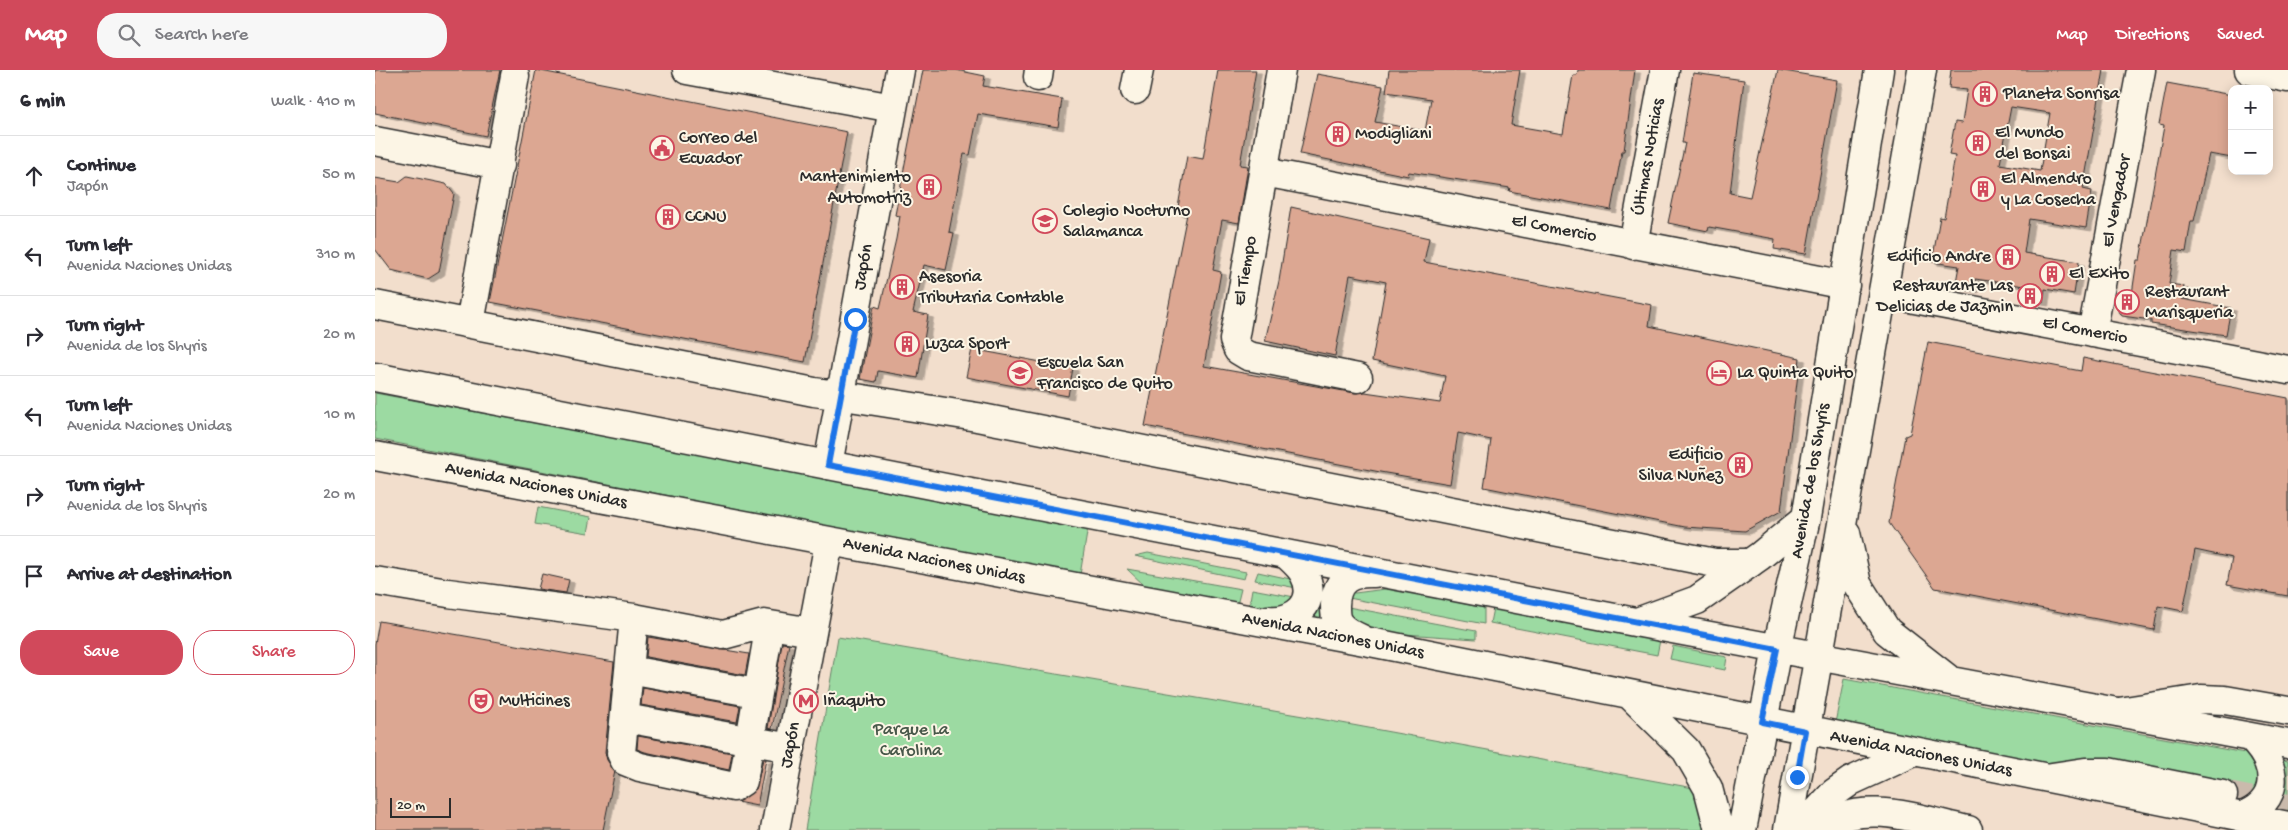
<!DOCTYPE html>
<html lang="en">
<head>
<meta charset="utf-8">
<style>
  :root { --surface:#fff; --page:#f7f7f7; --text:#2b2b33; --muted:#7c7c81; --line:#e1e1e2; --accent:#d1495b }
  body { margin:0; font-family:"Gochi Hand",sans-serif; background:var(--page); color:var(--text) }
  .controls { position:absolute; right:15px; top:15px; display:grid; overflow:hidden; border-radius:10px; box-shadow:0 2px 12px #0003 }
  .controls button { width:45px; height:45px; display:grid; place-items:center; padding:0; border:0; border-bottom:1px solid var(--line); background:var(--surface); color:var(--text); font:25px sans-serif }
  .scale { position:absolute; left:15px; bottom:12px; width:61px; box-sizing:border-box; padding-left:5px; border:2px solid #2b2b2b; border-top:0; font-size:14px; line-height:18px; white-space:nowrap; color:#2b2b2b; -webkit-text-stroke:4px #fcf5e5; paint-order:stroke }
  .stop { position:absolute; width:15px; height:15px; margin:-11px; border:4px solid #1a73e8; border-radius:50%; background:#fff }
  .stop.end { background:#1a73e8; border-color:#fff; box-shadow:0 1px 5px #0008 }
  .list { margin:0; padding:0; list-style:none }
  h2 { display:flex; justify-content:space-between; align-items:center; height:65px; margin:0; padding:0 20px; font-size:21px }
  h2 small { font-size:16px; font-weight:400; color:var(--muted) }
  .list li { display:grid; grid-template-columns:32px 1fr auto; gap:15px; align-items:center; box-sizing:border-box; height:80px; padding:0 20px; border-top:1px solid var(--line) }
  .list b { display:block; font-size:19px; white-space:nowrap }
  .list p { margin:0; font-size:16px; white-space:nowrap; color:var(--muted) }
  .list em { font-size:16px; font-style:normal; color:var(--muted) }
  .actions { display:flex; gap:10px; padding:15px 20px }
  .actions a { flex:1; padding:11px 0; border:1px solid var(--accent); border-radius:20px; text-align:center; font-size:18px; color:var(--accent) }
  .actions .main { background:var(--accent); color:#fff }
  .icon { flex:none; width:28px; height:28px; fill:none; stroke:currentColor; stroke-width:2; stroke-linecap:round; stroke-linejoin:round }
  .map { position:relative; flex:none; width:1913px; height:760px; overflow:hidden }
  header { display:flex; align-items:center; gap:30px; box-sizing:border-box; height:70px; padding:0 25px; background:var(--accent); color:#fff }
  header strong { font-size:24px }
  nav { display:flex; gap:28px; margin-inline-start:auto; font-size:18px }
  .search { width:350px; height:45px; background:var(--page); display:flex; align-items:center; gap:12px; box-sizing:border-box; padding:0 18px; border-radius:20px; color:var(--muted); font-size:19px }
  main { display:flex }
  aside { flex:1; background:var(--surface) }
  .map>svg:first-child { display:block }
  .green { fill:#9cdaa2; stroke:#648266 }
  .building { fill:#dca792; stroke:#2b2b2b; fill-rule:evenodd; filter:url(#shadow) }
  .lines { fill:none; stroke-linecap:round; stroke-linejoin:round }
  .minor-tunnel { stroke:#cabaac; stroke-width:28; stroke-dasharray:28 14; stroke-linecap:butt }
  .minor-casing { stroke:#2b2b2b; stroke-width:31 }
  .major-casing { stroke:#2b2b2b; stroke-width:31 }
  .minor { stroke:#fcf5e5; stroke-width:28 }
  .major { stroke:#fcf5e5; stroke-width:28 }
  .route { stroke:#1a73e8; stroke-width:6 }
  .labels { text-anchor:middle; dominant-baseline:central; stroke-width:4; stroke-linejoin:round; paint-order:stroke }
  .poi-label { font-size:18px; fill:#2b2b2b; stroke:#fcf5e5; text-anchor:start }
  .street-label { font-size:18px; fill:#2b2b2b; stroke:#fcf5e5 }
  .park-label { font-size:18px; fill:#475749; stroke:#fcf5e5 }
</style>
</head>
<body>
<header>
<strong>Map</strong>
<div class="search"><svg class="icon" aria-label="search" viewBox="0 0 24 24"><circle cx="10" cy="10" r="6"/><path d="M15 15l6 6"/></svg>Search here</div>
<nav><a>Map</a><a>Directions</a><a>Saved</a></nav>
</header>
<main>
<aside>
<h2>6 min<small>Walk · 410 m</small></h2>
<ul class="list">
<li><svg class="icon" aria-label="ahead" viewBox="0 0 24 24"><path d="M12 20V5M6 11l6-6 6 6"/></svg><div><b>Continue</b><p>Japón</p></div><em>50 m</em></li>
<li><svg class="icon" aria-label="left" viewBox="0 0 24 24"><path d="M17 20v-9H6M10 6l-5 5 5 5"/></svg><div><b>Turn left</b><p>Avenida Naciones Unidas</p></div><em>310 m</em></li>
<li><svg class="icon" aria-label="right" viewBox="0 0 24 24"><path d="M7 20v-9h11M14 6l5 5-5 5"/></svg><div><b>Turn right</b><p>Avenida de los Shyris</p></div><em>20 m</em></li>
<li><svg class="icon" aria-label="left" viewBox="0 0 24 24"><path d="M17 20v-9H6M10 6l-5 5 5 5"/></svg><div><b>Turn left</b><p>Avenida Naciones Unidas</p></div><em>10 m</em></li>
<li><svg class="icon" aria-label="right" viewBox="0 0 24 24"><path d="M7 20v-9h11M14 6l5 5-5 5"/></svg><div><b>Turn right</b><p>Avenida de los Shyris</p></div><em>20 m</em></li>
<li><svg class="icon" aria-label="arrive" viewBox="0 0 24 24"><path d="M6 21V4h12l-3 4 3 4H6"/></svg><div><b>Arrive at destination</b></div></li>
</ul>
<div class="actions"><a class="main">Save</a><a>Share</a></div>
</aside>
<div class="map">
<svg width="1913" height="760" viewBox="0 0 1913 760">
  <defs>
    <filter id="shadow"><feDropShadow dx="5.5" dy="3" stdDeviation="0" flood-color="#0004"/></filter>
  </defs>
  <rect width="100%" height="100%" fill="#f2decc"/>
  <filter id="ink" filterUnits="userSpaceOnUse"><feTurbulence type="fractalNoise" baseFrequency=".02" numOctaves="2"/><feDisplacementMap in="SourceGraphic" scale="10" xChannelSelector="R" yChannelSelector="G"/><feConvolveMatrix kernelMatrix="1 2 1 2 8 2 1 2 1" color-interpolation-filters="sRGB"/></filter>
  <g filter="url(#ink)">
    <path class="green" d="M0 323 713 457 705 505 0 369Z
      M163 437 216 447 213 463 160 454Z
      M773 483 871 502 869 509 760 486Z
      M752 499 866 519 862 535 772 518Z
      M883 502 980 523 1018 518 1109 538V554L880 510Z
      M877 519 1101 561V569L1016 563 874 536Z
      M1118 538 1285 570 1282 585 1115 553Z
      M463 567 934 647 1324 719 1333 760H430Z
      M1298 576 1352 587 1350 600 1295 589Z
      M1469 609 1913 691V743L1459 658Z"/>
    <path class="building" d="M0 0H125L111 66 0 43Z
      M161 0 472 62 430 292 115 232Z
      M548 0H581L610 6 608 16 687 29 683 57 603 44 595 85 589 84 574 162 579 163 571 200 549 195 538 242 553 245 543 308 503 301 501 312 485 309 499 236 505 238 521 169 525 146 520 145Z
      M843 0H881L865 95 873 96 864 153 847 150 838 200 846 202 829 296 980 323 990 322 1065 333 1070 306 997 291 1011 212 975 205 960 286 890 271 904 211 916 137 1054 168 1049 192 1277 235 1274 256 1425 288 1406 441 1370 461 1310 457 1109 417 1116 370 1083 363 1075 414 1005 402 770 356 812 144 802 143 812 86 828 89Z
      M1014 0H1145L1136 55 1188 64 1198 5H1202L1203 0H1260L1249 81H1247L1236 140 1134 121 1135 118 1034 102 1033 106 925 84 942 4 1008 16 1000 52 1050 61 1056 29 1011 22Z
      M1403 0 1462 10 1431 184 1399 179 1400 169 1334 157 1333 161 1293 153 1310 73H1307L1318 3 1369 10 1355 123 1375 127Z
      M1576 0H1729L1708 119 1717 121 1711 158 1654 149 1649 183 1704 192 1699 224 1670 219 1668 233 1649 230 1650 216 1600 209 1598 220 1580 217 1584 196 1557 192 1565 147 1569 148 1580 86 1574 85 1580 52 1587 53 1592 20 1574 18ZM1636 37 1675 43 1665 101 1625 94Z
      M1792 13 1857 25V88L1834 84 1819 151H1816L1811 182 1799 180 1794 214 1809 216 1807 229 1856 238 1851 265 1776 254V250L1747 246 1742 238 1744 223 1757 224 1762 190H1765L1789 56 1784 55Z
      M32 106 71 114 79 124 64 202 53 209 16 200 0 179V108L24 112Z
      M1553 272 1706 301 1708 288 1913 328V526L1852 515 1857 488 1820 480 1808 541 1783 536 1779 560 1560 518 1514 453 1530 366 1535 364Z
      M597 279 698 298 693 326 591 307Z
      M167 504 194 510 191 523 163 519Z
      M4 551 239 592 230 682 232 690 240 701 228 760H0V574Z
      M273 567 374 584 370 605 271 587Z
      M407 573 414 574 397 659 393 658Z
      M268 618 365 636 362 652 266 635Z
      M263 666 357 683 354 700 270 682 262 679Z
      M388 689H391L382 736 362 732 381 719Z"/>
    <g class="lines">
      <path class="minor-tunnel" d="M1848 725 1913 738"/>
      <defs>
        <path id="minor" d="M312 0 518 38
          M906 0 859 270 863 280 873 286 983 308
          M1874 0 1913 8
          M663 7 664 0
          M760 20 764 0
          M0 71 125 95
          M889 102 1470 215
          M1258 175 1290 0
          M1508 223 1913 300
          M0 235 439 322 454 324 467 318
          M95 253 140 6
          M1717 263 1766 0
          M464 332 475 327 602 347 1340 493H1375
          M453 395 525 0
          M0 511 73 523 259 548 348 565 389 554 437 562
          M259 548 246 683 250 691 265 697 359 717 368 711 392 571
          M254 600 381 623
          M1744 642 1826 629 1850 630 1913 641
          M250 648 416 678
          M1677 707 1710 702H1733L1848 725
          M400 760 454 472
          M1442 760C1486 726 1545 750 1593 760"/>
        <path id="major" d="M0 307 1260 552 1913 674
          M0 386 995 572 1913 756
          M1471 463 1482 514 1512 561 1572 608
          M893 550C920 553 944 532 929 504 925 496 917 490 911 484
          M1262 552 1322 530 1385 486 1431 448
          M987 569C980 566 969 561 964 554 960 549 960 541 960 535 961 510 975 502 999 503
          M1256 626 1311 680 1333 718 1344 760
          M1865 747C1908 731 1903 694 1875 667
          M1367 760 1402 579 1431 448 1504 0
          M1413 760 1547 0
          M1425 760 1459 723 1476 711 1539 682"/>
      </defs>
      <use href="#minor" class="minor-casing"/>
      <use href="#major" class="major-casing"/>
      <use href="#minor" class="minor"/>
      <use href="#major" class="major"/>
    </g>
  </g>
  <g class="lines" filter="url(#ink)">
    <path class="route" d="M480 249 453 395 1402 579 1387 652 1430 661 1422 707"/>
  </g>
  <defs>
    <symbol id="building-ring" viewBox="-11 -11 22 22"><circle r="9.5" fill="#fcf5e5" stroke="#d1495b" stroke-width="1.5"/><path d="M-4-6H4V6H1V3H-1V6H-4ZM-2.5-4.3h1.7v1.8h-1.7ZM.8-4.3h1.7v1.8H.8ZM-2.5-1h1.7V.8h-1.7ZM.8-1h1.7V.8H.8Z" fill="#d1495b"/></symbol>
    <symbol id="civic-ring" viewBox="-11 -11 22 22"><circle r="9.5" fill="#fcf5e5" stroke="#d1495b" stroke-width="1.5"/><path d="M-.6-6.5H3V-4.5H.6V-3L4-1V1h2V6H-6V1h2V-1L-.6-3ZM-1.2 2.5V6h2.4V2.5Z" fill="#d1495b"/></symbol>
    <symbol id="school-ring" viewBox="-11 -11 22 22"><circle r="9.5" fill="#fcf5e5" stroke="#d1495b" stroke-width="1.5"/><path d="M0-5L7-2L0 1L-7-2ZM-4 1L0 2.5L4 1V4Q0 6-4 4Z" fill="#d1495b"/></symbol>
    <symbol id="hotel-ring" viewBox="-11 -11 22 22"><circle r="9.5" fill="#fcf5e5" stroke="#d1495b" stroke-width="1.5"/><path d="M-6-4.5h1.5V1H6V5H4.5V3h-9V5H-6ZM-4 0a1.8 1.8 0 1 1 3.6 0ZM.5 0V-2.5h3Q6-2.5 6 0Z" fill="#d1495b"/></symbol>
    <symbol id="theatre-ring" viewBox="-11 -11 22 22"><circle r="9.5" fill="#fcf5e5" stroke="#d1495b" stroke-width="1.5"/><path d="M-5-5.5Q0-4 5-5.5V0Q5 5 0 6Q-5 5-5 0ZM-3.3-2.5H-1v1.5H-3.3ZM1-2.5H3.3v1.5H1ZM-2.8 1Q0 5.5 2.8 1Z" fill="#d1495b"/></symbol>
    <symbol id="metro-ring" viewBox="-11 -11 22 22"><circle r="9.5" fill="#fcf5e5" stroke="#d1495b" stroke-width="1.5"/><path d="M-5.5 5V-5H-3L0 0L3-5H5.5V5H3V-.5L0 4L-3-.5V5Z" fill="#d1495b"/></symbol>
  </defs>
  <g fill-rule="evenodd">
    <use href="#building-ring" x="1596" y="10" width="28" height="28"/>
    <use href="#building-ring" x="949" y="50" width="28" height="28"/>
    <use href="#building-ring" x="1589" y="59" width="28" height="28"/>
    <use href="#civic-ring" x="273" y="64" width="28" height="28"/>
    <use href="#building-ring" x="540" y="103" width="28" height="28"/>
    <use href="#building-ring" x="1594" y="105" width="28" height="28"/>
    <use href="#building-ring" x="279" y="133" width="28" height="28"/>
    <use href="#school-ring" x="656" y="137" width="28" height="28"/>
    <use href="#building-ring" x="1619" y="173" width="28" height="28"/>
    <use href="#building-ring" x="1663" y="190" width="28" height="28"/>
    <use href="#building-ring" x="513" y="203" width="28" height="28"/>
    <use href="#building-ring" x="1641" y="212" width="28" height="28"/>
    <use href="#building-ring" x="1738" y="218" width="28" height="28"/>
    <use href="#building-ring" x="518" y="260" width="28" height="28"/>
    <use href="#school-ring" x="631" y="289" width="28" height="28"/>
    <use href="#hotel-ring" x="1330" y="289" width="28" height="28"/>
    <use href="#building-ring" x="1351" y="381" width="28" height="28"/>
    <use href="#theatre-ring" x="92" y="617" width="28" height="28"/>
    <use href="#metro-ring" x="417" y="617" width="28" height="28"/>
  </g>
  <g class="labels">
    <g class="poi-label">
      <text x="1628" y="24">Planeta Sonrisa</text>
      <text x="1620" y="63">El Mundo<tspan x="1620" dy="21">del Bonsai</tspan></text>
      <text x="980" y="64">Modigliani</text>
      <text x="304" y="68">Correo del<tspan x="304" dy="21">Ecuador</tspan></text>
      <text x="536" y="107" text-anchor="end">Mantenimiento<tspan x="536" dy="21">Automotriz</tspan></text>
      <text x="1626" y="109">El Almendro<tspan x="1626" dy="21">y La Cosecha</tspan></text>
      <text x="688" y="141">Colegio Nocturno<tspan x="688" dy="21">Salamanca</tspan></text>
      <text x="310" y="147">CCNU</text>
      <text x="1616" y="187" text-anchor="end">Edificio Andre</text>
      <text x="1694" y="204">El Exito</text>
      <text x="544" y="207">Asesoria<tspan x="544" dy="21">Tributaria Contable</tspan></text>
      <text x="1638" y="216" text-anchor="end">Restaurante Las<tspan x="1638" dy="21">Delicias de Jazmin</tspan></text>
      <text x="1770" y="222">Restaurant<tspan x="1770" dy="21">Marisqueria</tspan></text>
      <text x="550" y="274">Luzca Sport</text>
      <text x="662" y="293">Escuela San<tspan x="662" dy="21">Francisco de Quito</tspan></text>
      <text x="1362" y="303">La Quinta Quito</text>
      <text x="1348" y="385" text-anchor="end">Edificio<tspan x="1348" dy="21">Silva Nuñez</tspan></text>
      <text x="124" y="631">Multicines</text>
      <text x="448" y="631">Iñaquito</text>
    </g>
    <g class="street-label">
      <text transform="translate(1274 87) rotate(-80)">Últimas Noticias</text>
      <text transform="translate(1742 131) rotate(-79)">El Vengador</text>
      <text transform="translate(1179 159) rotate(11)">El Comercio</text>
      <text transform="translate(489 197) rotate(-80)">Japón</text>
      <text transform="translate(871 201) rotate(-80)">El Tiempo</text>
      <text transform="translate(1710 261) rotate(11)">El Comercio</text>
      <text transform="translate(1436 411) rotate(-80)">Avenida de los Shyris</text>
      <text transform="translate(161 416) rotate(11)">Avenida Naciones Unidas</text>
      <text transform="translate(559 491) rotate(11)">Avenida Naciones Unidas</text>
      <text transform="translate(958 566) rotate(11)">Avenida Naciones Unidas</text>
      <text transform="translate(416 675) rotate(-79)">Japón</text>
      <text transform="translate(1546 684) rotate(11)">Avenida Naciones Unidas</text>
    </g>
    <g class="park-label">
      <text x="536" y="660">Parque La<tspan x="536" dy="21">Carolina</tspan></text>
    </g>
  </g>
</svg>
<div class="controls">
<button>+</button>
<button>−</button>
</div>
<div class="scale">20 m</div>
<div class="stop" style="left:480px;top:249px"></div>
<div class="stop end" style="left:1422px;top:707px"></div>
</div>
</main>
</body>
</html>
